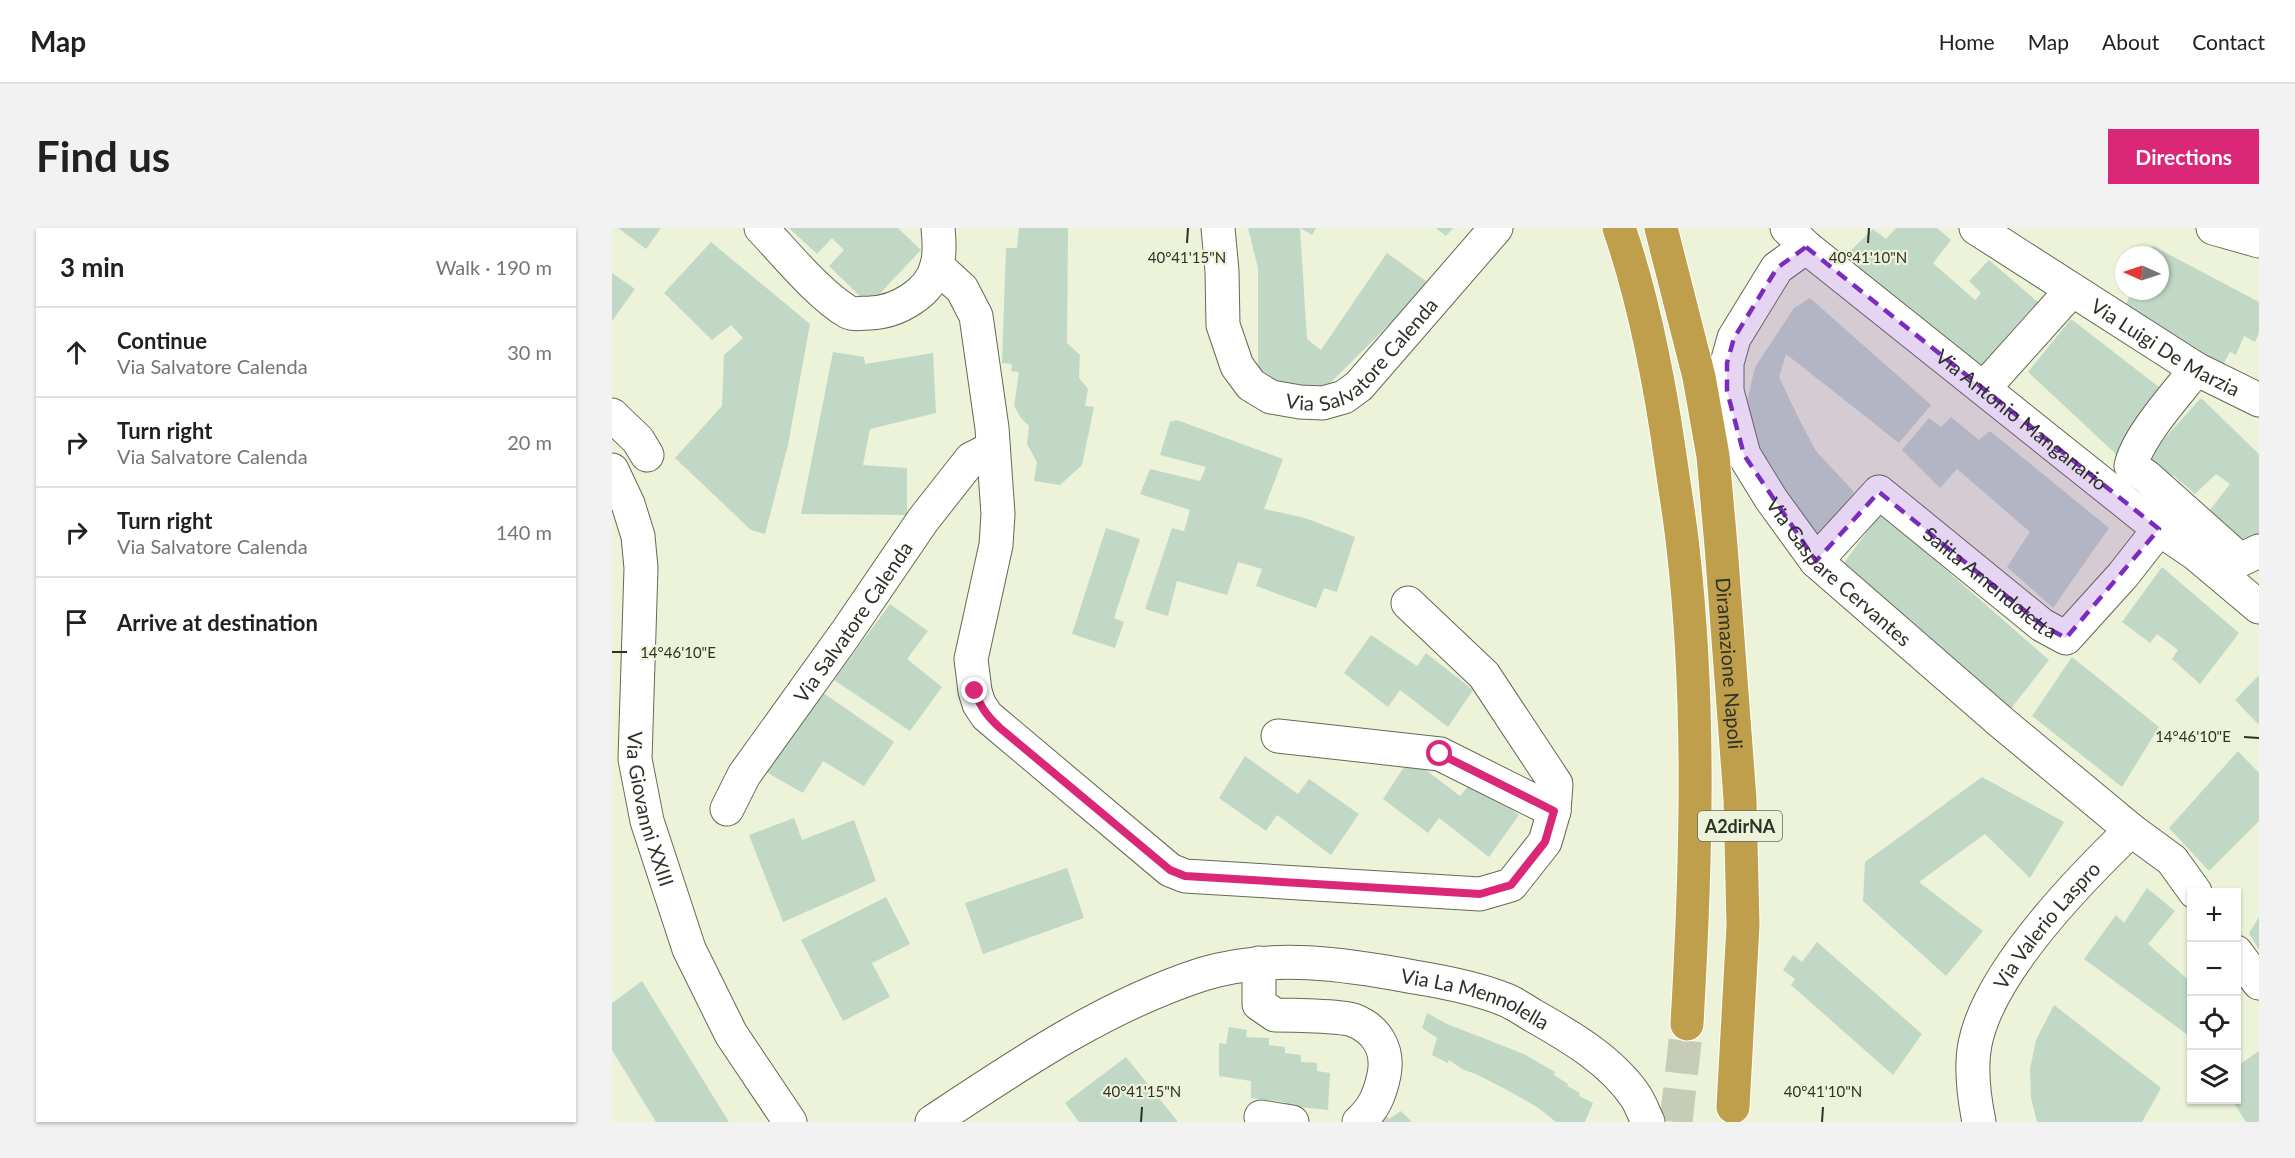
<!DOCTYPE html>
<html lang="en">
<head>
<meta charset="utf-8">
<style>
  :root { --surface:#fff; --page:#f2f2f2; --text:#202124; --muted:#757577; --line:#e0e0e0; --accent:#db2777 }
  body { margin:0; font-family:Lato,sans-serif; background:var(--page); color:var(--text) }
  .controls { position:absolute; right:18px; bottom:18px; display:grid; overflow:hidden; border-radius:0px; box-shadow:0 2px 4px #0004 }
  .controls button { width:54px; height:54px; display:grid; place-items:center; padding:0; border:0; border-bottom:2px solid var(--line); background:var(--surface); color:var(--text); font:30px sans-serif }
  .compass { position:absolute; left:1503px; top:18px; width:54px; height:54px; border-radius:50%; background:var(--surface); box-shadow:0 2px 4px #0004; rotate:273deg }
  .stop { position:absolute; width:18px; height:18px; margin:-14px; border:4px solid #db2777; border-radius:50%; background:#fff }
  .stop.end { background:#db2777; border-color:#fff; box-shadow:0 2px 6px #0008 }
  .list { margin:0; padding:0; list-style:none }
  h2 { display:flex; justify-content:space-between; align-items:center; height:78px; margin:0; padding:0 24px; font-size:26px }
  h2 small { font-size:20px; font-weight:400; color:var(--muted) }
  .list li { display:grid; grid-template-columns:39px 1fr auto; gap:18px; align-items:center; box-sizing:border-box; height:90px; padding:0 24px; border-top:2px solid var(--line) }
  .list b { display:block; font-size:22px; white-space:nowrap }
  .list p { margin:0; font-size:20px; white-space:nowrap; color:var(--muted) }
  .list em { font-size:20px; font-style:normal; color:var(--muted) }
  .icon { flex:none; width:33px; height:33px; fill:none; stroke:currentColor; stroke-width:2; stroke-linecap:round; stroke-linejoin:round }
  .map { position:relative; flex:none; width:1647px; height:894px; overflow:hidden; border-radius:0px }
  header { display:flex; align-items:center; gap:36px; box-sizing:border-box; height:84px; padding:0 30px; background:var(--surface); border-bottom:2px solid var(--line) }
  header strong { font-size:28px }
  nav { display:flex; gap:33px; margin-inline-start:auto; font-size:21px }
  .intro { display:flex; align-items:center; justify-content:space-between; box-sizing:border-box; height:144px; padding:0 36px }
  h1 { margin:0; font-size:42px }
  .button { padding:15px 27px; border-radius:0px; background:var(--accent); color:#fff; font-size:21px; font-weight:700 }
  main { display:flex; gap:36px; padding:0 36px }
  aside { flex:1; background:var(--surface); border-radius:0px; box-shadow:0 2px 4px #0004 }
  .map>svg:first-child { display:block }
  .building { fill:#c1d8c6 }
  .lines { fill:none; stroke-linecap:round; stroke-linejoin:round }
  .highway-tunnel { stroke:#c6ccb5; stroke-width:33; stroke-dasharray:33 16; stroke-linecap:butt }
  .minor-casing { stroke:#646a53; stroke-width:35 }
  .highway-casing { stroke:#fff; stroke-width:35 }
  .minor { stroke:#fff; stroke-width:33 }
  .highway { stroke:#c09f4c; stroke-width:33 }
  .route { stroke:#db2777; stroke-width:8 }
  .marked { fill:#7b2cbf; fill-opacity:0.2; stroke:#7b2cbf; stroke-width:4.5; stroke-dasharray:12 8; stroke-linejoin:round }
  .ticks { fill:none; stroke:#2e3127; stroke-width:2 }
  .labels { text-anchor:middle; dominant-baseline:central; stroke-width:4.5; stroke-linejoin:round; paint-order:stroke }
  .shield { fill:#ecf3d9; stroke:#676b5c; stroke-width:1.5 }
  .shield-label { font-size:18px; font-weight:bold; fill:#2e3127 }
  .street-label { font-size:20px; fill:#2e3127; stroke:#ecf3d9 }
  .ticks-label { font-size:15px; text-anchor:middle; fill:#2e3127; stroke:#ecf3d9; stroke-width:4.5; stroke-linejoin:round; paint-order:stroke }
</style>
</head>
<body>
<header>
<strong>Map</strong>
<nav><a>Home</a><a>Map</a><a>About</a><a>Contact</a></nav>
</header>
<div class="intro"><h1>Find us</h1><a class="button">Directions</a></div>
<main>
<aside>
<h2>3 min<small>Walk · 190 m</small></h2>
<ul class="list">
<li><svg class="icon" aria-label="ahead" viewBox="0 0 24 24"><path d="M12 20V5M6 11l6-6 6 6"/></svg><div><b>Continue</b><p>Via Salvatore Calenda</p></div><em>30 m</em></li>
<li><svg class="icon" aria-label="right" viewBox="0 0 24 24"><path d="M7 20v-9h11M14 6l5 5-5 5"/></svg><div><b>Turn right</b><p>Via Salvatore Calenda</p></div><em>20 m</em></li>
<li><svg class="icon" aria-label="right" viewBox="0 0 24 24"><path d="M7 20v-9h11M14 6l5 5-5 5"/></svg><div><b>Turn right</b><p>Via Salvatore Calenda</p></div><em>140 m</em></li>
<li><svg class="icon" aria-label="arrive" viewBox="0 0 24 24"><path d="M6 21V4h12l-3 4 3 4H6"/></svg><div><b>Arrive at destination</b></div></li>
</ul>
</aside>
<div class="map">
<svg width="1647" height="894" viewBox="0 0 1647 894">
  <rect width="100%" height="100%" fill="#ecf3d9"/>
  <path class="building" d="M6 0H49L34 21Z
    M177 0H286L309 22 257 77 217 38 232 22 220 10 205 26Z
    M407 0H456L455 115 468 127 467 150 476 161 473 178 482 179 470 237 448 257 422 253 425 234 415 216 417 198 409 190 402 178 407 144 399 143 400 136 390 135 394 20H405Z
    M636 0H704L700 7 688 0 695 111 709 122 775 25 818 56 707 166 646 147V40Z
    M824 0H841L834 8Z
    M1284 0H1325L1339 12 1321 35 1363 72 1369 65 1357 53 1377 32 1428 76 1369 149 1228 33 1261 1 1274 11Z
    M99 14 198 96 176 217 153 306 139 302 63 230 110 178 112 127 131 110 119 97 100 112 52 65Z
    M1541 18 1647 74V105L1643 114 1632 108 1624 127 1618 124 1607 143 1509 87 1520 63H1548V27H1537Z
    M0 45 23 61 0 93Z
    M1198 70 1319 177 1287 215 1174 126 1167 149 1187 191 1204 223 1242 264 1204 312 1144 218 1132 186 1143 139 1182 80Z
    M1459 91 1556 166 1506 228 1416 144Z
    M221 124 252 129 253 136 321 125 324 185 258 201 251 237 295 240V287L189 286Z
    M1589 170 1647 226V309L1632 325 1595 286 1618 256 1604 246 1583 266 1561 247 1556 255 1530 235Z
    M1339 189 1367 212 1378 203 1497 300 1441 380 1395 339 1418 304 1345 241 1328 260 1290 222 1317 190 1329 199Z
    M565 192 671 231 652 281 693 290 743 309 725 364 712 360 704 380 644 358 650 341 626 334 615 367 565 353 556 388 533 381 560 300 572 303 578 282 528 266 538 241 588 253 594 239 548 227 558 194Z
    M1269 285 1437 432 1397 483 1231 336Z
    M494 300 528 311 502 390 512 394 503 420 460 406Z
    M1550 339 1627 405 1588 456 1560 431 1566 422 1545 406 1538 415 1510 394Z
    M278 376 316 403 295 431 330 459 298 503 222 452Z
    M759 407 805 438 814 425 861 462 836 499 788 462 776 479 732 445Z
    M1460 429 1547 499 1510 559 1420 488Z
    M1647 447V497L1623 472Z
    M210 464 282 514 252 558 211 533 191 565 154 544Z
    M1626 523 1647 545V593L1597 643 1557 600Z
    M633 528 686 566 697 551 747 586 719 627 665 587 654 603 607 570Z
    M798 530 848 568 861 552 907 587 877 629 827 590 816 605 771 571Z
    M1370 549 1452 594 1418 650 1373 606 1307 654 1371 703 1334 748 1251 673 1253 634Z
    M182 590 190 612 242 592 264 653 171 694 137 607Z
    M455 640 472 690 371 726 353 675Z
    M1535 660 1563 683 1536 716 1580 755V810L1472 731 1504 687 1512 695Z
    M274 669 298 716 260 735 278 769 231 793 189 712Z
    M1647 689V722L1637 705Z
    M1205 714 1310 806 1281 847 1179 757 1183 751 1171 742 1181 727 1190 734Z
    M30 753 117 894H44L0 822V775Z
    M1442 777 1549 860 1530 894H1425L1419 870 1418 841 1424 812Z
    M815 785 835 796 912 826 943 844 942 847 956 856 955 858 968 865 967 868 981 875 973 894H944L925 879 897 863 866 847 850 841 837 832 836 835 820 827 825 810 810 800Z
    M617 799 635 802 634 809 657 810V817L673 819V825L689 827V834L705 835V843L718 845 716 882 688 879V884L672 882 673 874 639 870V853L607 848V815L614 816Z
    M1647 823V894H1634L1620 872H1624V839Z
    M514 829 566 894H467L453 875Z
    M789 883 800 894H763L772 885 777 891Z"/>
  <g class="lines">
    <path class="highway-tunnel" d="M1064 894 1075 796"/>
    <defs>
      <g id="minor">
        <path d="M149 0C173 25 207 67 236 84 241 87 251 85 258 85 285 84 319 65 325 37 328 27 327 10 326 0"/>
        <path id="s1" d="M606 0 610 43 611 97 625 138 639 157 659 169 688 174 711 175 732 169 747 158 884 0"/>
        <path id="s2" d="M1175 0 1194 19 1547 301 1584 326 1647 379"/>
        <path id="s3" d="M1364 0 1584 141 1647 172"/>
        <path d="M1601 0 1647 13"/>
        <path id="s4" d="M1194 19 1165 40 1122 110 1115 135V163L1132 227 1159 271 1204 333 1389 494 1519 602 1560 632 1583 664"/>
        <path d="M325 38 350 61 364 88 380 200 386 286 384 317 359 431 363 463 367 476 375 488 558 642 573 648 868 666 899 657 933 614 942 583 828 526 666 508"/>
        <path d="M1584 141C1565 166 1525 209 1519 238L1535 249 1628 332 1647 323"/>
        <path d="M1372 160 1460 62"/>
        <path d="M0 187 26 212 35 227"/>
        <path id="s5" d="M0 242 16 276 26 308 29 340 23 531 35 593 77 721 119 806 178 894"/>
        <path id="s6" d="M1204 333 1267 264 1430 397 1454 410 1511 347 1547 301"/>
        <path d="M796 375 872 447 944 556 942 583"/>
        <path id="s7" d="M115 581 132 547 234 405 311 292 359 231 381 220"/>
        <path d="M1624 724 1647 755"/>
        <path d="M647 735V776L663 787C679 787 728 788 741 792 765 801 777 822 772 847 768 866 762 881 747 894"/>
        <path d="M649 889 680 894"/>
        <path id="s8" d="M320 894C406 837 492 778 591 746 660 725 733 736 802 749 833 754 865 760 894 772 904 776 913 783 922 788 959 809 1000 833 1024 869 1029 877 1032 886 1036 894"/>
        <path id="s9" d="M1367 894C1362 869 1358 841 1363 816 1377 744 1467 652 1519 602"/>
      </g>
      <g id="highway">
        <path d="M1007 0C1033 75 1048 156 1059 234 1063 263 1068 291 1071 320 1089 478 1084 638 1075 796"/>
        <path id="s10" d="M1049 0 1087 149 1101 228 1109 318 1128 571 1131 697 1121 879"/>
      </g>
    </defs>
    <use href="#minor" class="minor-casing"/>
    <use href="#highway" class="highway-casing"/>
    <use href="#minor" class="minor"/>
    <use href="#highway" class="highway"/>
  </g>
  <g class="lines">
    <path class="route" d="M363 463C368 479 376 489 388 500L558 642 573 648 868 666 899 657 933 614 942 583 828 526"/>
  </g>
  <path class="marked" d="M1194 19 1547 301 1454 410 1430 397 1267 264 1204 333 1132 227 1115 163V135L1122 110 1165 40Z"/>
  <path class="ticks" d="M575 15 576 0M1256 15 1257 0M0 424H15M1632 509 1647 510M529 894 530 879M1210 894 1211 879"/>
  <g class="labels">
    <rect class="shield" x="1086" y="583" width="84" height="30" rx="4.5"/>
    <g class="shield-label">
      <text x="1128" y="598">A2dirNA</text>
    </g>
    <g class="street-label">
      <text stroke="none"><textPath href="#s1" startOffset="298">Via Salvatore Calenda</textPath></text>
      <text stroke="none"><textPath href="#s3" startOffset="224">Via Luigi De Marzia</textPath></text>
      <text stroke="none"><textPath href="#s2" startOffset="303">Via Antonio Manganario</textPath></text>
      <text stroke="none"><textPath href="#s4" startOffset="390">Via Gaspare Cervantes</textPath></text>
      <text stroke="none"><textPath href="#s6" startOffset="237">Salita Amendoletta</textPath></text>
      <text stroke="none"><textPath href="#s7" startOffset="226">Via Salvatore Calenda</textPath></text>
      <text stroke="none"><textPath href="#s10" startOffset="442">Diramazione Napoli</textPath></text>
      <text stroke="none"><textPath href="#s5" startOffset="346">Via Giovanni XXIII</textPath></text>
      <text stroke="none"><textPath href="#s9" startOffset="219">Via Valerio Laspro</textPath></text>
      <text stroke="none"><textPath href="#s8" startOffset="588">Via La Mennolella</textPath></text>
    </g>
  </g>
  <g class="ticks-label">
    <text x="575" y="35">40°41'15"N</text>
    <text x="1256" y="35">40°41'10"N</text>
    <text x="66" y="430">14°46'10"E</text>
    <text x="1581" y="514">14°46'10"E</text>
    <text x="530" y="869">40°41'15"N</text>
    <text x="1211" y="869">40°41'10"N</text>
  </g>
</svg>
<div class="controls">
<button>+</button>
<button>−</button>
<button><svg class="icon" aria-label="locate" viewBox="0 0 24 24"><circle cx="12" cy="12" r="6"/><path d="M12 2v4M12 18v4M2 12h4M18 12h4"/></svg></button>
<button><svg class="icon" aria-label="layers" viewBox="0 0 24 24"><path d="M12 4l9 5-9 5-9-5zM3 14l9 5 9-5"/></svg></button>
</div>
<svg class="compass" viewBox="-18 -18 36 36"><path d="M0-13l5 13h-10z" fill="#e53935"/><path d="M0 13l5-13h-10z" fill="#757577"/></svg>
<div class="stop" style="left:828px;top:526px"></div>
<div class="stop end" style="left:363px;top:463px"></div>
</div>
</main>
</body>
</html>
